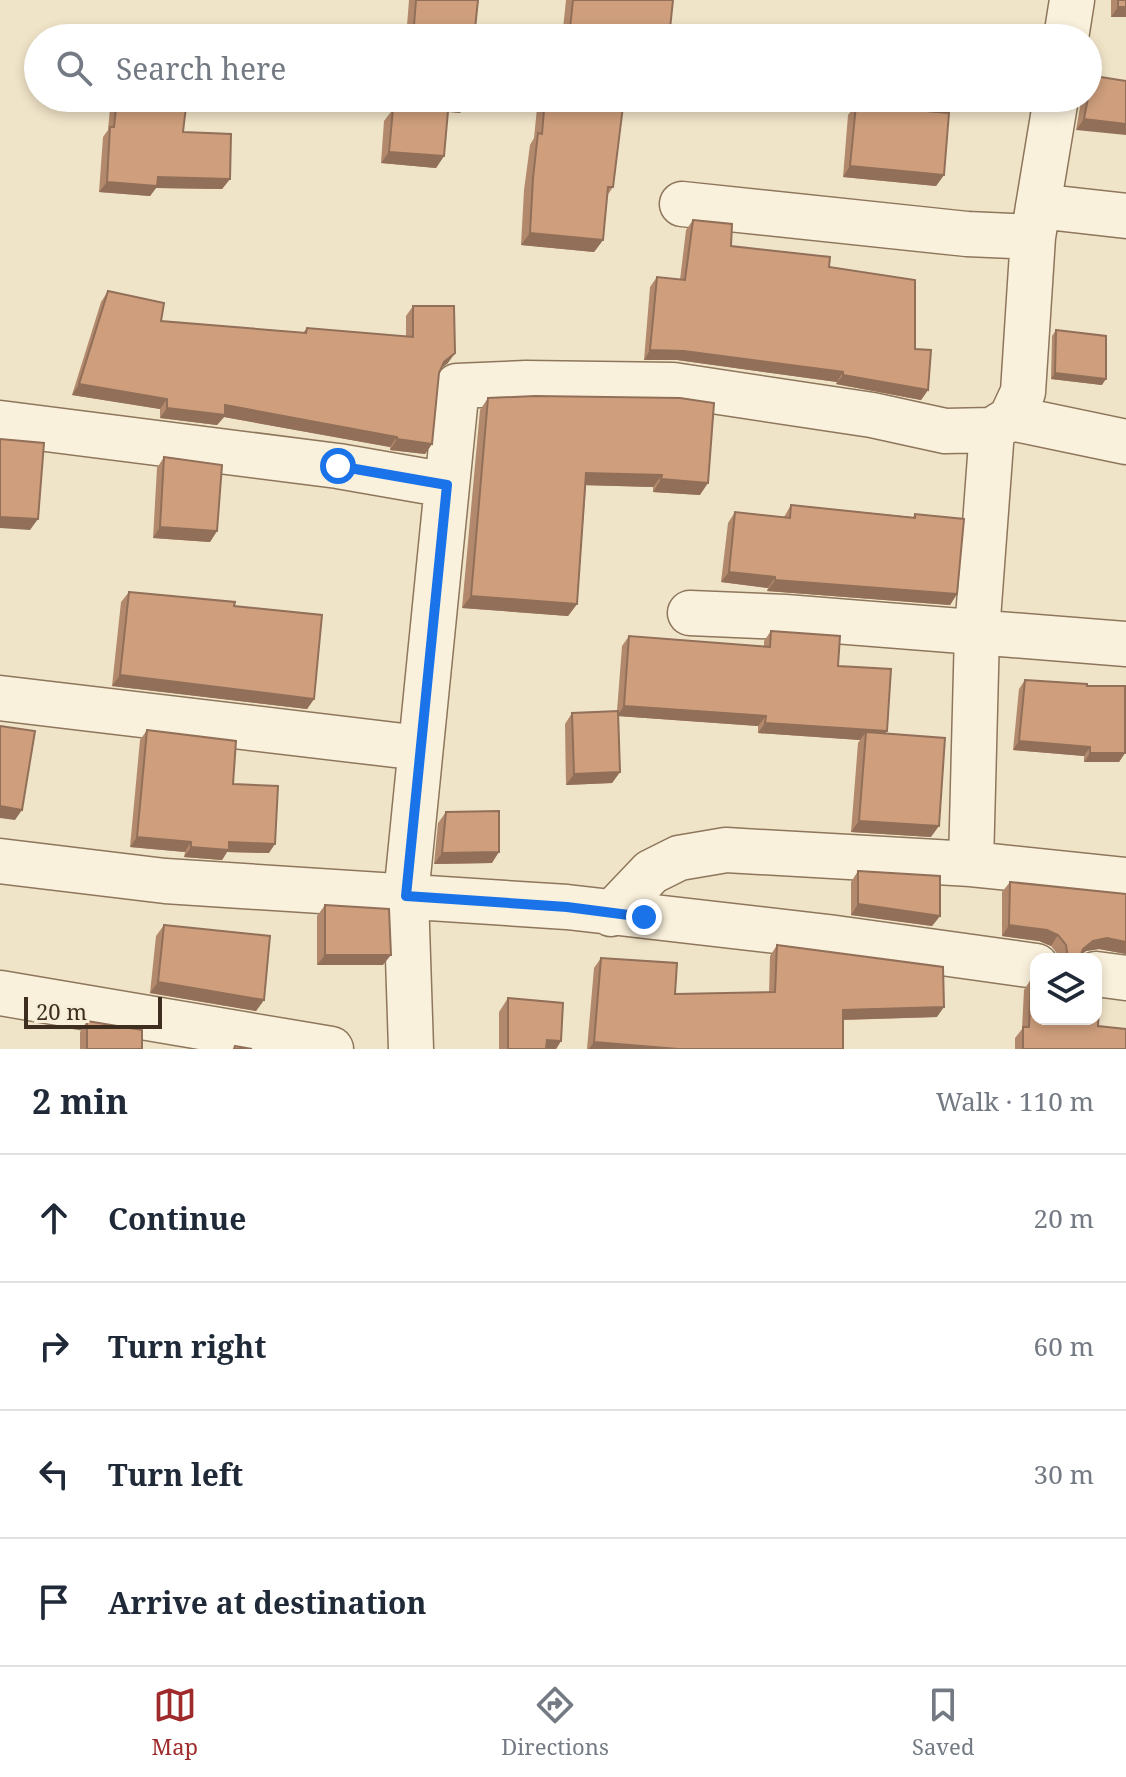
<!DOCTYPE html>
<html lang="en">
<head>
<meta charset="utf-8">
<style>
  :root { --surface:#fff; --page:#f2f2f3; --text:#1f2937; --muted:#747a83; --line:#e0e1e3; --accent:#9e2a2b }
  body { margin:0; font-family:"Noto Serif",serif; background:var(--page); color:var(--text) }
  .controls { position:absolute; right:24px; bottom:24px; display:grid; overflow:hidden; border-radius:16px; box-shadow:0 4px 12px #0003 }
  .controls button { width:72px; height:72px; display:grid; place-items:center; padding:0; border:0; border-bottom:2px solid var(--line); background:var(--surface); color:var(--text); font:40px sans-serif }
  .scale { position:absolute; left:24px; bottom:20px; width:138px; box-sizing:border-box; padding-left:8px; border:4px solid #3d2e20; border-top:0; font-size:22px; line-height:28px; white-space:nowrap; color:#3d2e20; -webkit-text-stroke:6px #f7eed8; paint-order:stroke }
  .stop { position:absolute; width:24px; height:24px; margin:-18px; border:6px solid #1a73e8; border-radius:50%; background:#fff }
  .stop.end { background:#1a73e8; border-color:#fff; box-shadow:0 2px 8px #0008 }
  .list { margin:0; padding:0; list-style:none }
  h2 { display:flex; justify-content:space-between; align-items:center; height:104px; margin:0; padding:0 32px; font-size:34px }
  h2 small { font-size:26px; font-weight:400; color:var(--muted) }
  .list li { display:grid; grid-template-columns:52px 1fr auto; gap:24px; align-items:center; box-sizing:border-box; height:128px; padding:0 32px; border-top:2px solid var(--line) }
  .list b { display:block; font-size:30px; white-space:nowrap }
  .list em { font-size:26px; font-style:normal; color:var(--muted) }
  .icon { flex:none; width:44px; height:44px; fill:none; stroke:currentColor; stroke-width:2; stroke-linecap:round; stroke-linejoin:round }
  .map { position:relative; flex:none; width:1126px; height:1049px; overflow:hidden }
  .search { position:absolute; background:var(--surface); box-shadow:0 4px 12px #0003; left:24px; right:24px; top:24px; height:88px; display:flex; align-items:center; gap:20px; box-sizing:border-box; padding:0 28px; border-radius:44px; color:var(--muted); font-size:30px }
  .sheet { height:616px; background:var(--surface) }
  nav { display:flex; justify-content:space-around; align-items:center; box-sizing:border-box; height:112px; border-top:2px solid var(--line); background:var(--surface); font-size:22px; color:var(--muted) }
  nav a { display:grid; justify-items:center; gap:4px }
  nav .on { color:var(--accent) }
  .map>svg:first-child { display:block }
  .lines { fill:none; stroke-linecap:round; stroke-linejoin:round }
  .minor-casing { stroke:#8d765c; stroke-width:47 }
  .minor { stroke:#faf1dc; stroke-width:44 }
  .wall { fill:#b2896c }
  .shaded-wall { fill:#916f58 }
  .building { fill:#cf9f7d; stroke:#916f58; stroke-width:2 }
  .route { stroke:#1a73e8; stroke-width:10 }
</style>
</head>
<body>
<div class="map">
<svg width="1126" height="1049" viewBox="0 0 1126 1049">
  <rect width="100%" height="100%" fill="#f0e4c8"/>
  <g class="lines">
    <defs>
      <path id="minor" d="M1066 38 1072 0
        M682 204 967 234 1033 237
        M1038 206 1126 216
        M1011 418 1126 442
        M0 423 338 466 447 485
        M690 613 785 617 1126 644
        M0 698 420 748
        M0 861 165 881 567 907 828 937 1036 966
        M971 864 977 632 992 430
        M611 914 651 872 679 858 726 850 971 864 1126 880
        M1096 974 1126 978
        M0 993 331 1049
        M411 1049 406 896 457 386 526 383 673 385 872 415 945 431 992 430 1011 418 1023 392 1033 237 1056 98"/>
    </defs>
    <use href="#minor" class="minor-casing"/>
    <use href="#minor" class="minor"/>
  </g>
  <path class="wall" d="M409 0H478L474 38H406Z
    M566 0H673L669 38H562Z
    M1111 0H1126V17H1111Z
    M1126 81 1076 130 1081 101 1080 98H1088Z
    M111 98H187L183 132 230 179 222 189 156 188 150 196 99 192 103 137 108 130Z
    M401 98H468V101L460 113 448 112 444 156 436 168 381 163 384 121 393 109H400Z
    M538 98H624L613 187 607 196 603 240 594 252 521 245 524 190 530 145 534 138Z
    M856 105 944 175 936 186 843 177 848 115Z
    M693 220 731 246 829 267 915 349 928 390 921 400 836 384 837 382 677 360H644L650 287 657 277 680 280 686 230Z
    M108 291 161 321 303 333 307 328 406 337V316L413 306 448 363 441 368 439 373 432 444 425 454 390 450V447L224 417 217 425 160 418V409L72 395 101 302Z
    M1056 330 1102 385 1051 379 1052 336Z
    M535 396 700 495 653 492V487L586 485 577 604 568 616 462 608 480 410 488 398Z
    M164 457 217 531 210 542 153 538 157 468Z
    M791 505 913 517 915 514 957 594 950 605 767 591 768 588 721 582 728 523 735 512 784 517Z
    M129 592 234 606 314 699 307 709 112 686 121 602Z
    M771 631 838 666 886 733 931 837 851 832 858 743 860 740 758 733V726L618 716 620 772 612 783 566 785 565 724 572 713 617 711 622 646 629 636 764 647V641Z
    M1025 680 1087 686 1125 753 1119 762H1084V756L1013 750 1019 689Z
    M147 730 233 784 269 853 227 852 222 860 184 857 185 852 130 847 140 740Z
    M446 812 492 863 434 864 438 823Z
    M858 871 940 916 932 926 851 915V882Z
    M1010 882 1126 894V954L1099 949 1086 951 1081 955 1079 959H1059V956L1051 946 1039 941 1002 936V892Z
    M325 905 383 965H317V916Z
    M164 925 264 1000 256 1011 150 993 156 936Z
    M777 945 937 1017 843 1020V1049H587L594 968 601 958 675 994 769 993 770 956Z
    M1031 979 1098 1026 1126 1049H1015V1038L1022 1029 1024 990Z
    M508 998 561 1041 556 1049H499V1012Z
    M87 1021 142 1049H80V1032Z"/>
  <path class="shaded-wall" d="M1118 7H1126V17H1111Z
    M449 100 468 101 460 113 441 111Z
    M1084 119 1126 124V135L1076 130Z
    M389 152 444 156 436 168 381 163Z
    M850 166 944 175 936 186 843 177Z
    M158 177 230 179 222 189 156 188 150 196 99 192 107 182Z
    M530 233 603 240 594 252 521 245Z
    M650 350 684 351 843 372 837 382 677 360H644Z
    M455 353 448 363 436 372 444 362Z
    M1055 373 1106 379 1102 385 1051 379Z
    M843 375 928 390 921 400 836 384Z
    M79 384 167 399 160 409 72 395Z
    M225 405 397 437 390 447 224 417 217 425 160 418 167 408Z
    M397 439 432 444 425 454 390 450Z
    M586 473 662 475 653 487 578 485Z
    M661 479 708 483 700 495 653 492Z
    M0 517 38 519 30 530 0 528Z
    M160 527 217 531 210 542 153 538Z
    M729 572 775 577 768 588 721 582Z
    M775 580 957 594 950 605 767 591Z
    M471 596 577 604 568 616 462 608Z
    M120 675 314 699 307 709 112 686Z
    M624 706 766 716 758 726 617 716Z
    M765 723 887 731 880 741 866 732 860 740 758 733Z
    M1019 741 1090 747 1084 756 1013 750Z
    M1090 753H1125L1119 762H1084Z
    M620 772 612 783 566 785 574 774Z
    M0 806 22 810 15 820 0 818Z
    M859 821 939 826 931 837 851 832Z
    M137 837 191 842 185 852 130 847Z
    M229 842 275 844 269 853 227 852 222 860 184 857 191 847Z
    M499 852 492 863 434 864 442 853Z
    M858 904 940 916 932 926 851 915Z
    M1009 925 1047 930 1058 935 1051 946 1039 941 1002 936Z
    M1107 938 1126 942V954L1099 949 1086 951 1076 959 1083 949 1093 941Z
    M325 955H391L383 965H317Z
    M158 982 264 1000 256 1011 150 993Z
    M944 1007 937 1017 836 1020 843 1010Z
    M547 1040 561 1041 556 1049H541Z
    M594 1042 678 1049H589Z"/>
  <path class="building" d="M416 0H478L474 38H413Z
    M573 0H673L669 38H569Z
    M1118 0H1126V7H1118Z
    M1088 75 1126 81V124L1084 119 1088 98Z
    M117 98H187L183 132 231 134 230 179 158 177 157 186 107 182 110 127H114Z
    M408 98H468V101L449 100 444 156 389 152 393 109 407 110Z
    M545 98H624L613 187H608L603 240 530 233 533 178 538 133 542 134Z
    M856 105 949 113 944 175 850 166Z
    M693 220 732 224 731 246 830 257 829 267 915 280V349L931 350 928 390 843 375V372L684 351 650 350 657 277 685 280Z
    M108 291 164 303 161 321 306 333 307 328 413 337V306H454L455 353 444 362 439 373 432 444 397 439V437L225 405V415L167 408V399L79 384Z
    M1056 330 1106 336V379L1055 373Z
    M535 396 680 398 714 403 708 483 661 479 662 475 586 473 577 604 471 596 488 398Z
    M0 439 44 443 38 519 0 517Z
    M164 457 222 465 217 531 160 527Z
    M791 505 915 518V514L964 519 957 594 775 580V577L729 572 735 512 790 518Z
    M129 592 235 602 234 606 322 615 314 699 120 675Z
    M771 631 840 636 838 666 891 669 887 731 765 723 766 716 624 706 629 636 770 647Z
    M1025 680 1087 684V686H1125V753H1090V747L1019 741Z
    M618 711 620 772 574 774 572 713Z
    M0 726 35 731 22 810 0 806Z
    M147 730 236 741 233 784 278 786 275 844 229 842V850L191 847V842L137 837Z
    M866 732 945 738 939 826 859 821Z
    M499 811V852L442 853 446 812Z
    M858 871 940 876V916L858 904Z
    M1010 882 1126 894V942L1107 938 1093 941 1083 949 1079 959H1068L1066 945 1058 935 1047 930 1009 925Z
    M325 905 389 909 391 955H325Z
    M164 925 270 936 264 1000 158 982Z
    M777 945 943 967 944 1007 843 1010V1049H678L594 1042 601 958 677 963 675 994 775 992Z
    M1031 979H1036V1019H1096V986L1100 988 1098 1026 1126 1029V1049H1023V1027H1029Z
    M508 998 563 1003 561 1041 547 1040 546 1049H508Z
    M87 1021 142 1030V1049H87Z
    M235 1046 252 1049H234Z"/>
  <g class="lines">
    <path class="route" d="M338 466 447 485 406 896 567 907 644 917"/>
  </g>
</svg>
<div class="controls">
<button><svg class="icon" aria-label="layers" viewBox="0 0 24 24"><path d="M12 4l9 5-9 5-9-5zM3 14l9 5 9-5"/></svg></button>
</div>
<div class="scale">20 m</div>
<div class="stop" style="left:338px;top:466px"></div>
<div class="stop end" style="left:644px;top:917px"></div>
<div class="search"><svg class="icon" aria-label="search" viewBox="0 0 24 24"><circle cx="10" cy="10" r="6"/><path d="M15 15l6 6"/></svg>Search here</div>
</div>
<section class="sheet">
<h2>2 min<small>Walk · 110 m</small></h2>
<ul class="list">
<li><svg class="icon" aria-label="ahead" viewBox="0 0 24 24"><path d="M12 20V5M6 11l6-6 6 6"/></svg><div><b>Continue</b></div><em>20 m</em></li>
<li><svg class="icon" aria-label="right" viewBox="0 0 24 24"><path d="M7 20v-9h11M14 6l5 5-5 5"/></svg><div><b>Turn right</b></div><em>60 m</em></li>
<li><svg class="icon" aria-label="left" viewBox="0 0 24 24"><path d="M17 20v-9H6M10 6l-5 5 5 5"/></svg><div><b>Turn left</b></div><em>30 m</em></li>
<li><svg class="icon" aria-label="arrive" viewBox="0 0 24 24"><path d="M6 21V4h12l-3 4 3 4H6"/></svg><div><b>Arrive at destination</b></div></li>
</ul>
</section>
<nav>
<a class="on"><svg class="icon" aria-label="map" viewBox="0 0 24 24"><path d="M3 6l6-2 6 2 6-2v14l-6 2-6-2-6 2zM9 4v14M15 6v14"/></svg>Map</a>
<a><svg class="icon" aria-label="directions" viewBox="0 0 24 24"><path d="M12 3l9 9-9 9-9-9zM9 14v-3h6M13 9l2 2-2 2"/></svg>Directions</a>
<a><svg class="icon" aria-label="saved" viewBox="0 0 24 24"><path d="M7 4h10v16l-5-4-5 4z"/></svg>Saved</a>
</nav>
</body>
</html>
